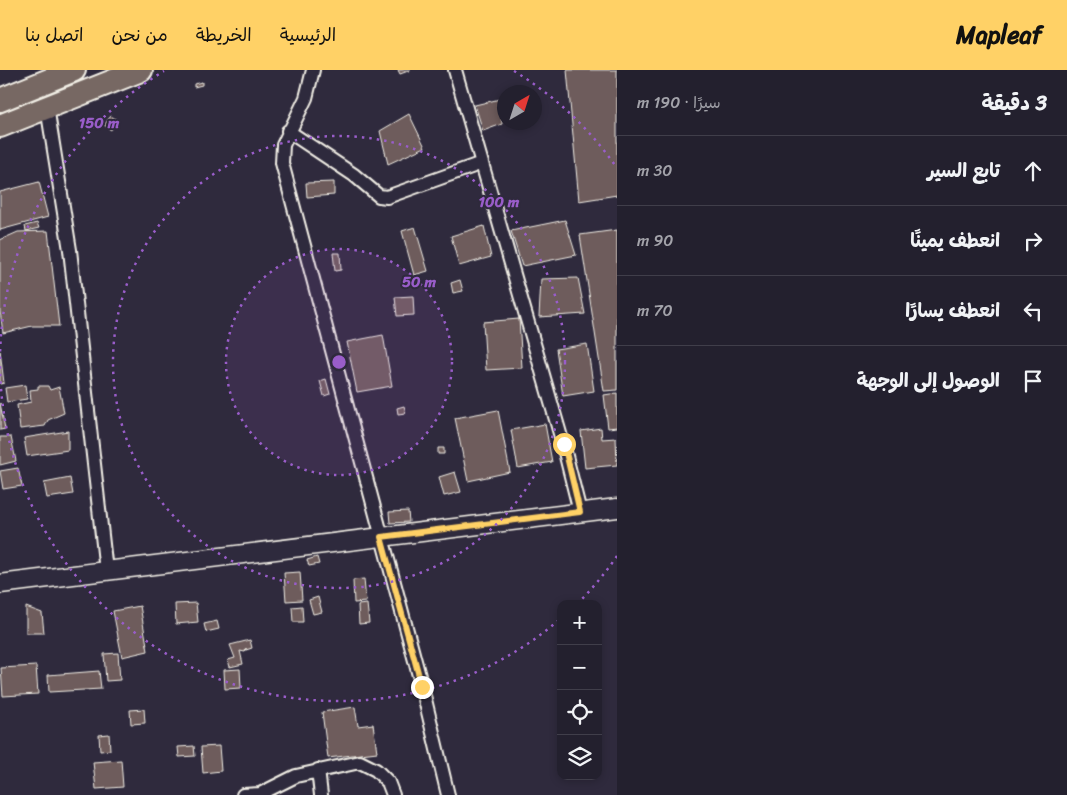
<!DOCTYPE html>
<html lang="ar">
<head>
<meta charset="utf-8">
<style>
  :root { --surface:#23202e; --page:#2f2d3a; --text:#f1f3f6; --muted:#a3a3aa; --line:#403e4a; --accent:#ffd166 }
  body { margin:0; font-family:Sriracha,"Playpen Sans Arabic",sans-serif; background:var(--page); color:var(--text); direction:rtl }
  .controls { position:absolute; right:15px; bottom:15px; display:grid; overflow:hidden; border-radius:10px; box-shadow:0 2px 8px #0003 }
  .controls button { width:45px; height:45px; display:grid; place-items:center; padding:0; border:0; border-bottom:1px solid var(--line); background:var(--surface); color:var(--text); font:25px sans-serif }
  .compass { position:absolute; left:497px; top:15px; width:45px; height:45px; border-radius:50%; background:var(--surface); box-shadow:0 2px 8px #0003; rotate:39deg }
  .stop { position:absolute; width:15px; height:15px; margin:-11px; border:4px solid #ffd166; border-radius:50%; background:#fff }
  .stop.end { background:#ffd166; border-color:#fff; box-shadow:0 1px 5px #0008 }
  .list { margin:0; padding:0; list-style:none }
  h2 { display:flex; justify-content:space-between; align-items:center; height:65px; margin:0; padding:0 20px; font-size:21px }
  h2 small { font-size:16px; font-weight:400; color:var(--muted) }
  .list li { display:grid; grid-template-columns:32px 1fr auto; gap:15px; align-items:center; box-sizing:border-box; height:70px; padding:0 20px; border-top:1px solid var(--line) }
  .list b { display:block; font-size:19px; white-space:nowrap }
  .list em { font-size:16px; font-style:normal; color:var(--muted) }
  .icon { flex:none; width:28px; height:28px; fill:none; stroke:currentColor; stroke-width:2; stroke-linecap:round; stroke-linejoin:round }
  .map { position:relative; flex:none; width:617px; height:725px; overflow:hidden; direction:ltr }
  header { display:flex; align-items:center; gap:30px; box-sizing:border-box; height:70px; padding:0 25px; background:var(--accent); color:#111 }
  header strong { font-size:24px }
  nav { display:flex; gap:28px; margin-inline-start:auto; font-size:18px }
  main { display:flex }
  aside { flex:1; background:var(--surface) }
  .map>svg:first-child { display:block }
  .building { fill:#6e5b5b; stroke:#f4f1e8 }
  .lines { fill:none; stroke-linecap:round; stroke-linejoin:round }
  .street-casing { stroke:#f4f1e8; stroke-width:16 }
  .secondary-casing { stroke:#f4f1e8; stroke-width:21 }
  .highway-casing { stroke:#f4f1e8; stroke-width:26 }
  .street { stroke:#2f2a3d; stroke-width:12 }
  .secondary { stroke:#2f2a3d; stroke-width:18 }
  .highway { stroke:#776864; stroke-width:22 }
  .route { stroke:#ffd166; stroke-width:6 }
  .ring { fill:none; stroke:#995dc9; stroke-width:2.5; stroke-dasharray:2.5 5 }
  .centre { fill:#995dc9; stroke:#2f2a3d; stroke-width:2.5 }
  .ring-label { font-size:15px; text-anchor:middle; font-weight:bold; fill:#995dc9; stroke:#2f2a3d; stroke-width:4; stroke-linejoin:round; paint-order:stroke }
</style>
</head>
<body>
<header>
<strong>Mapleaf</strong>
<nav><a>الرئيسية</a><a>الخريطة</a><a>من نحن</a><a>اتصل بنا</a></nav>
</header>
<main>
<aside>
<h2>3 دقيقة<small>سيرًا · 190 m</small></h2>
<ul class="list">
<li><svg class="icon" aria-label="ahead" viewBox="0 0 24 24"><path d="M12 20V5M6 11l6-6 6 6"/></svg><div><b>تابع السير</b></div><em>30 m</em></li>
<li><svg class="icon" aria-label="right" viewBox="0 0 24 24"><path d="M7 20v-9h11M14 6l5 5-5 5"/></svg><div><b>انعطف يمينًا</b></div><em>90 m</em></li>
<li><svg class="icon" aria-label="left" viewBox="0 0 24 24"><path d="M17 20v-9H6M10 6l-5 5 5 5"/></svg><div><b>انعطف يسارًا</b></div><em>70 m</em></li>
<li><svg class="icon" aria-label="arrive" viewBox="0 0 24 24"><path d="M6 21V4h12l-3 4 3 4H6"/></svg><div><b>الوصول إلى الوجهة</b></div></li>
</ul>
</aside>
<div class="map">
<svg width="617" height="725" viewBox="0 0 617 725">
  <rect width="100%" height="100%" fill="#2f2a3d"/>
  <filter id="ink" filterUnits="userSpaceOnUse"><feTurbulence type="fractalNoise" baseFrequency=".02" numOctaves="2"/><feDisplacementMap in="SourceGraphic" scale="10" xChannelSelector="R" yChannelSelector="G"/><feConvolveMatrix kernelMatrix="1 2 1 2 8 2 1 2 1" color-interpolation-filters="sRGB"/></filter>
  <g filter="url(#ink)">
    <path class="building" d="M398 0H411L400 4Z
      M567 0H617V125L579 131Z
      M202 12V15L194 17V14Z
      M500 29 502 54 483 61 475 35Z
      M409 44 425 77 388 94 380 61Z
      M111 46 117 50 111 60 104 55Z
      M39 112 48 147 0 160V122Z
      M334 112V125L307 127 306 113Z
      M565 150 576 185 522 196 511 161Z
      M37 153 39 158 26 161 25 156Z
      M484 156 491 187 459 196 451 166Z
      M415 157 428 201 414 205 402 161Z
      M617 160V320L604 321 580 165Z
      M48 161 59 256H32L3 263 0 241V170L18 162Z
      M333 183H340L341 200 335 201Z
      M578 208 585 244 539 247 541 209Z
      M460 210 463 221 453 223 451 213Z
      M413 226 414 245 397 246 395 227Z
      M519 249 522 298 486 300 483 252Z
      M383 265 392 316 357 322 347 272Z
      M587 274 594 321 563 326 556 279Z
      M0 281 4 313 0 314Z
      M326 309 330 324 324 326 320 311Z
      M25 315 27 329 7 332 5 318Z
      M38 316H48L50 320 59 317 64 343 48 350 45 356 20 359 17 335 31 332 30 320 38 319Z
      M617 323V357L608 358 604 325Z
      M0 333 5 359 0 360Z
      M404 336 406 343 398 344 397 338Z
      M498 340 510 402 468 411 455 348Z
      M545 354 552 392 518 398 511 360Z
      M601 358 602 369 616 368 617 395 585 398 581 361Z
      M68 361V380L27 386 24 368Z
      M0 367H11L16 391 0 395Z
      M438 378H444V384H438Z
      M18 398 22 416 3 419 0 401Z
      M455 402 461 422 444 426 439 407Z
      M70 408 73 424 47 428 44 413Z
      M408 441 409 452 390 453 389 442Z
      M317 487 319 494 309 496 307 490Z
      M300 502 302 530 286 531 284 503Z
      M364 509 366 532 354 533 353 510Z
      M318 527 322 542 313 544 309 530Z
      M196 533 198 552 176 554 175 534Z
      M367 534 369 553 359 554 358 535Z
      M140 536 148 581 122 587 113 541Z
      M302 536 303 552H293L292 537Z
      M26 537 42 543 44 563H26Z
      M217 551 219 559 206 562 204 554Z
      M250 570 252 578 246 580V578L245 582 240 581 243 594 230 597 228 590 235 588 230 575Z
      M118 583 120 610 106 611 104 584Z
      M36 596 38 624 3 626 1 598Z
      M240 599 241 618 225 619 224 600Z
      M99 601 101 619 49 622 48 605Z
      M355 637 358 656 373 654 377 682 328 688 322 642Z
      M144 639 145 653 131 654 130 640Z
      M109 664 110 680 100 681 99 665Z
      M194 676 195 686 179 687 178 677Z
      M219 676 221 701 203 703 201 677Z
      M121 690 123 717 96 719 93 692Z"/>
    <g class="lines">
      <defs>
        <path id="street" d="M313 0 306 28 283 75 282 93 422 617 448 725
          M455 0 563 374 580 442
          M47 37 70 180 106 501
          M288 61 354 105 379 126 387 127 482 93
          M318 700 321 725
          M243 725 260 724
          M258 725 296 706 360 692 376 700 388 712 393 725"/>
        <path id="secondary" d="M0 514 617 438"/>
        <path id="highway" d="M0 30 74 0
          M0 56 141 0"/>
      </defs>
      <use href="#street" class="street-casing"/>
      <use href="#secondary" class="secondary-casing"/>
      <use href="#highway" class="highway-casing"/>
      <use href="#street" class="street"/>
      <use href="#secondary" class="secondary"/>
      <use href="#highway" class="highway"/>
    </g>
  </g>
  <g class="lines" filter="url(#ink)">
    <path class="route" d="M422 617 381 467 580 442 564 374"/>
  </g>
  <circle cx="339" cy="292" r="113" fill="#995dc9" fill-opacity=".12"/>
  <g class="ring">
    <circle cx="339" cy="292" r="113"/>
    <circle cx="339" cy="292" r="226"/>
    <path d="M617 486A339 339 0 0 1 579 532M559 550A339 339 0 0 1 0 295M0 289A339 339 0 0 1 164 1M514 1A339 339 0 0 1 617 98"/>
  </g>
  <circle cx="339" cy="292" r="8" class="centre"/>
  <g class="ring-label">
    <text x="99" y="58">150 m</text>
    <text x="499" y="137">100 m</text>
    <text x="419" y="217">50 m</text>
  </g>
</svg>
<div class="controls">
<button>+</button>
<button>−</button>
<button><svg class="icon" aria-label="locate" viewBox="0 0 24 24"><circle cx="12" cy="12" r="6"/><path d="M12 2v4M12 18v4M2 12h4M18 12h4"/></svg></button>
<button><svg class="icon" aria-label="layers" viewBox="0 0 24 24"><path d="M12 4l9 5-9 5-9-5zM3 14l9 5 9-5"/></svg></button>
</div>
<svg class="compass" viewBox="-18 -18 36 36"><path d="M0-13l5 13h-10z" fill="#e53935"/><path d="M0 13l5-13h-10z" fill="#a3a3aa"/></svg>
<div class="stop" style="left:564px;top:374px"></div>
<div class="stop end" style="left:422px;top:617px"></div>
</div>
</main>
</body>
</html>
